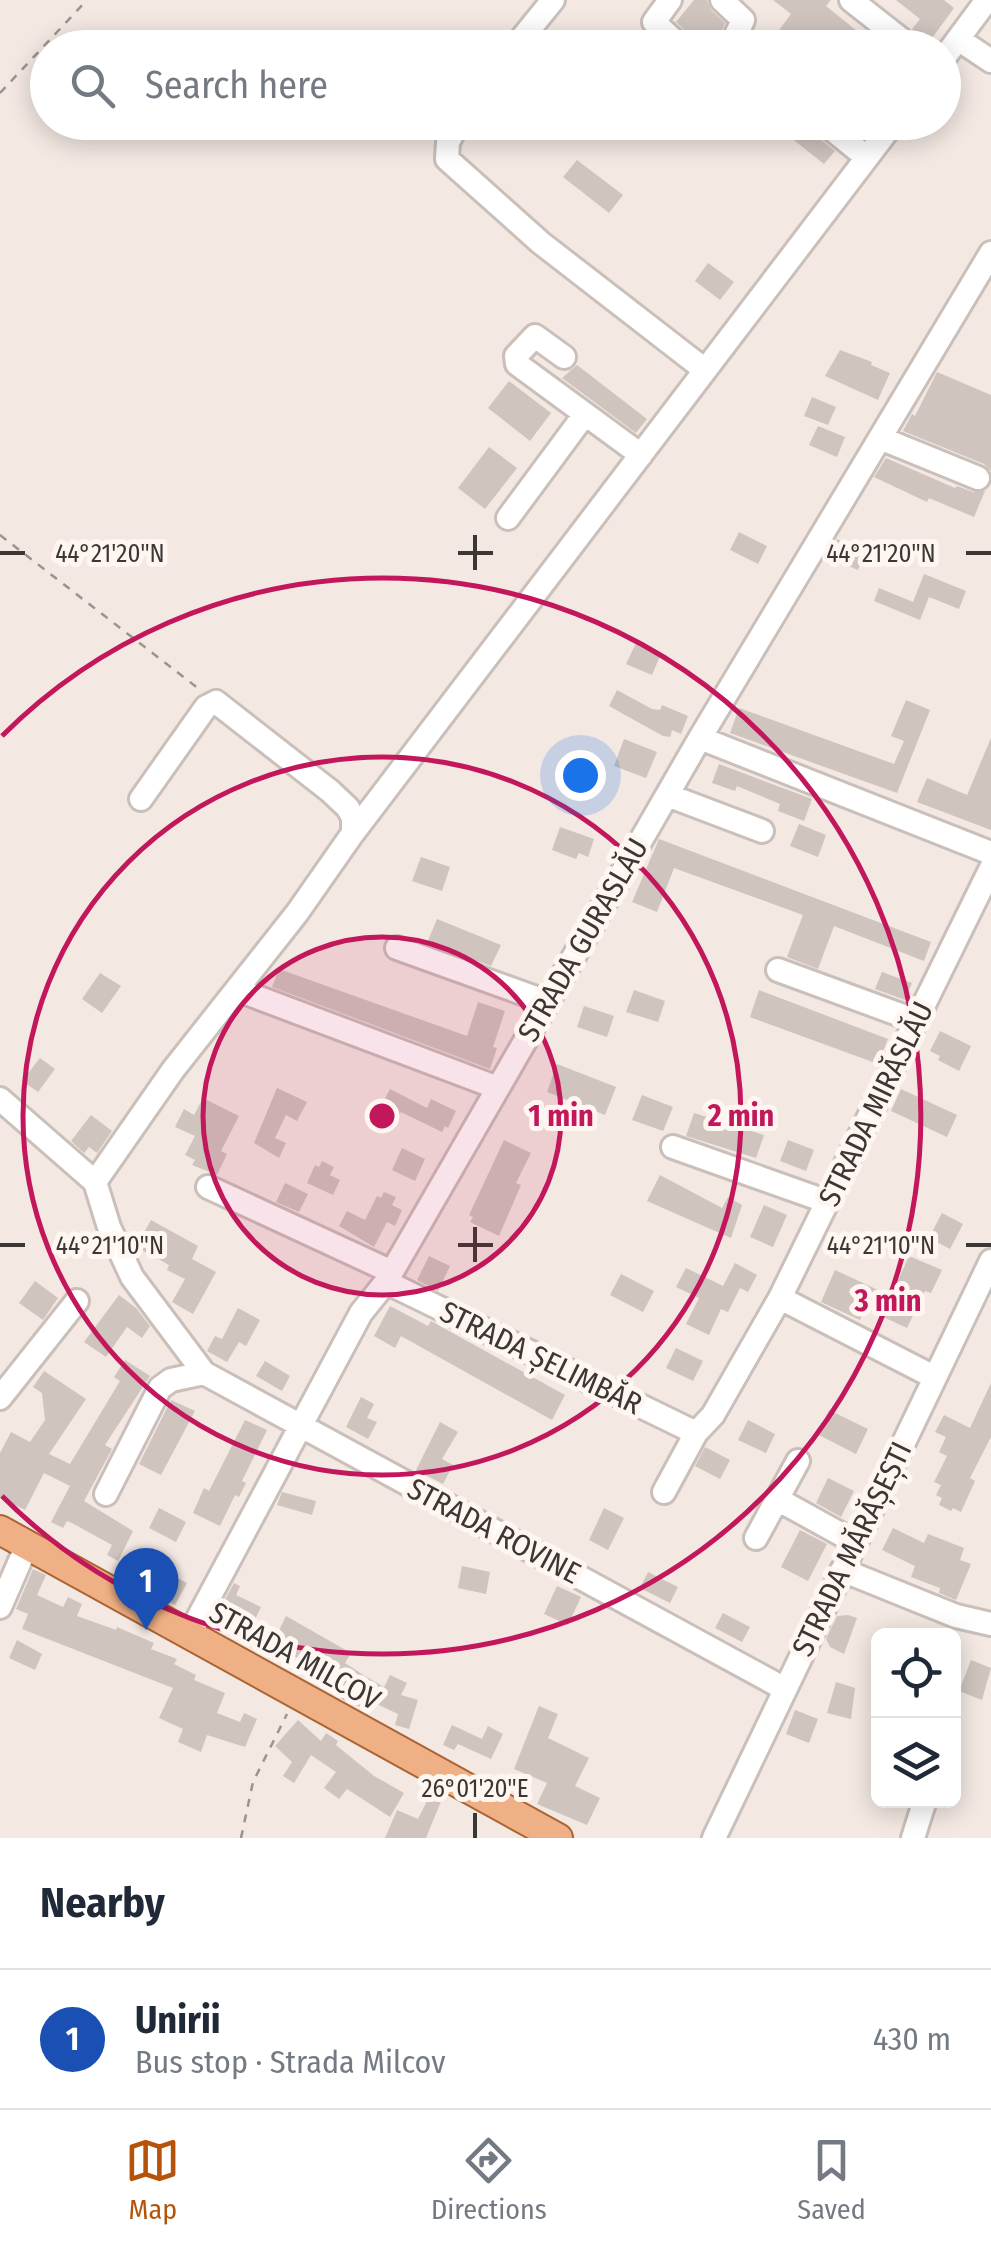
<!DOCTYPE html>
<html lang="en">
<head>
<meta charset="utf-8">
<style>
  :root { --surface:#fff; --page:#f6f6f7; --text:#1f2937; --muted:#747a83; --line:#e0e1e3; --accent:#b45309 }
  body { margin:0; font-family:"Fira Sans Condensed",sans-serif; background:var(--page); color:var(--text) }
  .controls { position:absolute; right:30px; bottom:30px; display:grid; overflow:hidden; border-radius:15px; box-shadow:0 5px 25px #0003 }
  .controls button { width:90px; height:90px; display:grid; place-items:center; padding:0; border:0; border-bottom:2px solid var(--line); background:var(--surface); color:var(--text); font:50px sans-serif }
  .you { position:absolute; left:580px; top:775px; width:35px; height:35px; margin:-25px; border:8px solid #fff; border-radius:50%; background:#1a73e8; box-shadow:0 0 0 15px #1a73e833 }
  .badge { display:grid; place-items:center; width:65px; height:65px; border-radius:50%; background:var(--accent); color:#fff; font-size:32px; font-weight:700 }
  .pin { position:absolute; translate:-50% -82px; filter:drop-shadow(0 2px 5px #0008) }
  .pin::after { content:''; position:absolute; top:52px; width:35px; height:30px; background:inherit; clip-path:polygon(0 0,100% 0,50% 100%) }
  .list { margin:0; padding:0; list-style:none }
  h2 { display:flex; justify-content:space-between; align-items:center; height:130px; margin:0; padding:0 40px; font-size:42px }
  h2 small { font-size:32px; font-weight:400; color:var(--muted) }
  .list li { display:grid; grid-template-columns:65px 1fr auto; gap:30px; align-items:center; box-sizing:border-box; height:140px; padding:0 40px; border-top:2px solid var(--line) }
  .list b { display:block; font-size:38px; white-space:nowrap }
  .list p { margin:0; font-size:32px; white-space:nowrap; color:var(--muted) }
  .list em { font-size:32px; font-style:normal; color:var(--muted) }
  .icon { flex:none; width:55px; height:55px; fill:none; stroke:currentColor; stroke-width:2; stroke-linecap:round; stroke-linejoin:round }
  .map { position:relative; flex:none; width:991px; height:1838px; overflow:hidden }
  .search { position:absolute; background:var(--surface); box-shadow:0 5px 25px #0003; left:30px; right:30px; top:30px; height:110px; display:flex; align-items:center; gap:25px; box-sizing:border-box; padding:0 35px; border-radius:55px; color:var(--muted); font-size:38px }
  .sheet { height:270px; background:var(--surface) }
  nav { display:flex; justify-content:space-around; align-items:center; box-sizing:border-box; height:140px; border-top:2px solid var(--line); background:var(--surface); font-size:28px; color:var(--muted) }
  nav a { display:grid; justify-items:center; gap:5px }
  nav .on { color:var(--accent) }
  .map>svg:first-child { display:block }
  .building { fill:#cfc4be }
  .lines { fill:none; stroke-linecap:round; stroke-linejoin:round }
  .minor-casing { stroke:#cabfb9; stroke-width:28 }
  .major-casing { stroke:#aa6433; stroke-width:32 }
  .path { stroke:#9b938f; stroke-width:2.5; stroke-dasharray:8 8; stroke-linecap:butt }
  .minor { stroke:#fff; stroke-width:22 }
  .major { stroke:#f0b085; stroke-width:28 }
  .ticks { fill:none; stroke:#3b3734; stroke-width:4 }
  .ring { fill:none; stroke:#c2185b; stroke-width:5 }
  .labels { text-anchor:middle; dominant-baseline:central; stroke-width:10; stroke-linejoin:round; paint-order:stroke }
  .street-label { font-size:30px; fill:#3b3734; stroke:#fff6f1 }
  .ticks-label { font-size:25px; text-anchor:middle; fill:#3b3734; stroke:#fff6f1; stroke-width:10; stroke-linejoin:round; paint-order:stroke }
  .centre { fill:#c2185b; stroke:#fff6f1; stroke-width:5 }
  .ring-label { font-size:30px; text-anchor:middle; font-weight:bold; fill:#c2185b; stroke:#fff6f1; stroke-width:10; stroke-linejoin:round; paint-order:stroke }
</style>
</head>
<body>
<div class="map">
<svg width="991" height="1838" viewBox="0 0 991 1838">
  <rect width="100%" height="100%" fill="#f3e8e2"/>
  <path class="building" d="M694 0H707L711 10 725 23 715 48H697L693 38 676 22Z
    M773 0H831L826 6 878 48H828L807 31 795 48H766L791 14Z
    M896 0H944L954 8 927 45 912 29 920 19Z
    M771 122H808L813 133 835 151 824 164Z
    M577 160 623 195 609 213 563 177Z
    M708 263 734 282 720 300 695 281Z
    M840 350 872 362 871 365 890 373 878 400 825 376Z
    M577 365 647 419 636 433 562 378Z
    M937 372 991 395V471L984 464 903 431 912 414 915 416Z
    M509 381 551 413 530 441 488 408Z
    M812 397 836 407 828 425 804 416Z
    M818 426 845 437 837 457 809 445Z
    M489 447 517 468 485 509 458 488Z
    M886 458 955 488 957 486 973 492 985 491 974 517 929 498 927 502 874 477Z
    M739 532 767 546 758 564 730 550Z
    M837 539 866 550 858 570 829 558Z
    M924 574 966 591 959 609 929 597 920 620 874 601 879 588 913 602Z
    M636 643 661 654 652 675 626 664Z
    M617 690 652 709 660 710 662 705 688 716 681 734 672 730 670 737 663 736 609 706Z
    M906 700 930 710 897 793 730 733 739 708 894 764 904 741 891 736Z
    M991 738V830L917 802 927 778 967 795Z
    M624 739 657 752 646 778 614 766Z
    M719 764 812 799 804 821 778 811 780 804 737 786 735 791 712 783Z
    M799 824 826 835 818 857 790 846Z
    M560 827 594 839 588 857 579 853 576 859 552 850Z
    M659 839 931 942 924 961 834 926 818 969 787 957 803 915 674 868 657 912 632 902Z
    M421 857 450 867 442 891 412 881Z
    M437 919 501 945 491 966 427 943Z
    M279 969 467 1036 478 1002 505 1011 493 1047 497 1048 490 1069 272 987Z
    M882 972 912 983 905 1000 875 989Z
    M100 973 121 986 102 1013 82 999Z
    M634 990 665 1001 658 1022 626 1012Z
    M759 990 888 1039 878 1064 750 1017Z
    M584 1006 614 1016 607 1037 577 1027Z
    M940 1031 971 1046 959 1071 938 1060 940 1056 930 1051Z
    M40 1058 55 1069 38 1092 22 1081Z
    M557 1064 616 1087 605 1115 547 1092Z
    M277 1088 307 1102 297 1121 286 1115 275 1138 286 1143 279 1158 254 1143Z
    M390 1089 427 1108 431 1099 456 1111 448 1128 445 1126 442 1132 401 1112 395 1123 377 1114Z
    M901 1089 957 1115 947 1137 891 1111Z
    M642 1095 673 1107 663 1131 632 1120Z
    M203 1098 239 1116 221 1151 227 1154 217 1175 192 1165 195 1160 185 1155 195 1136 175 1127 184 1109 194 1115Z
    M694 1113 764 1135 756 1158 686 1136Z
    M91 1115 112 1131 97 1153 89 1147 84 1153 71 1141Z
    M504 1140 531 1153 516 1183 521 1185 499 1236 470 1222 473 1217 469 1215Z
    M788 1140 814 1150 806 1171 780 1161Z
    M402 1148 425 1159 415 1181 392 1170Z
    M322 1161 334 1167 330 1175 340 1180 333 1195 307 1183 315 1165 319 1167Z
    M660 1175 722 1208 728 1197 742 1205 731 1238 647 1201Z
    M285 1183 308 1194 299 1212 276 1202Z
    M384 1192 396 1197 392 1205 402 1210 395 1226 387 1222 374 1247 339 1226 347 1211 365 1220 377 1196 381 1198Z
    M764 1205 787 1215 773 1247 750 1237Z
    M942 1213 963 1224 950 1249 929 1238Z
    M151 1220 198 1246 192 1259 216 1272 193 1314 172 1302 185 1279 167 1270 169 1265 136 1247Z
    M429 1256 450 1266 438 1291 417 1280Z
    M909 1256 942 1270 931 1293 925 1291 907 1328 866 1309 860 1320 821 1302 835 1270 891 1296Z
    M735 1263 757 1275 748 1292 740 1288 728 1312 721 1309 709 1335 686 1324 699 1298 676 1287 686 1268 723 1286Z
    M621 1274 654 1291 643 1312 610 1295Z
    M35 1281 58 1298 43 1320 19 1303Z
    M119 1295 136 1308 150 1326 142 1338 127 1327 106 1357 84 1342Z
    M390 1306 428 1326 431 1321 565 1395 552 1420 401 1336 395 1348 374 1336Z
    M238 1308 260 1320 246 1346 239 1342 227 1362 207 1351 215 1336 222 1339Z
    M676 1348 703 1361 693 1381 666 1368Z
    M125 1360 150 1376 105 1445 112 1449 84 1501 133 1531 118 1561 107 1555 112 1545 72 1523 67 1521 63 1528 51 1522 70 1486 44 1473 25 1510 0 1497V1453L11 1432 30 1442 45 1420 42 1393 33 1387 44 1371 86 1399 49 1454 70 1464 120 1381 114 1377Z
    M265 1361 290 1376 282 1391 256 1376Z
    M991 1383V1437L970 1478 975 1481 961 1512 953 1508 951 1511 939 1505 942 1498 936 1495 941 1485 934 1482 947 1456 939 1452 946 1437 935 1432 944 1415 970 1428Z
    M361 1397 374 1404 367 1418 377 1422 368 1439 346 1427Z
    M171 1400 195 1411 161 1475 139 1464Z
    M829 1410 868 1429 856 1454 817 1434Z
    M245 1420 267 1430 242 1481 246 1483 239 1497 235 1495 220 1526 193 1513 204 1488 209 1491Z
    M748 1420 775 1434 766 1453 738 1440Z
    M440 1422 458 1432 442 1459 453 1465 443 1484 416 1470Z
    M705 1447 730 1460 720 1479 695 1466Z
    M828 1478 854 1491 841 1517 816 1503Z
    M282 1492 316 1501 312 1515 277 1505Z
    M159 1508 186 1522 176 1542 149 1528Z
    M604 1508 624 1518 608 1550 589 1540Z
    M893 1528 924 1543 928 1534 964 1548 960 1560 971 1564 956 1600 939 1593 940 1588 911 1577 915 1566 882 1550Z
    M800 1530 827 1544 808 1581 781 1567Z
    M462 1566 490 1572 486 1594 458 1588Z
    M33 1569 46 1575 37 1595 63 1607 68 1597 82 1604 77 1616 116 1630 117 1627 154 1643 151 1649 177 1659 174 1664 196 1675 194 1680 225 1693 217 1713 240 1722 244 1713 257 1719 245 1747 207 1735 201 1752 178 1742 183 1729 159 1718 173 1688 22 1629 28 1614 16 1609Z
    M164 1571 187 1583 175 1605 153 1593Z
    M648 1572 678 1587 670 1603 640 1588Z
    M234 1583 240 1586 236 1595 261 1607 246 1638 226 1629 229 1623 216 1616Z
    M557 1586 581 1597 568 1625 544 1614Z
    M723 1613 750 1627 742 1642 715 1628Z
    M848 1615 857 1618 844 1654 830 1647 826 1639 837 1616Z
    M286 1616 351 1653 345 1663 365 1676 384 1687 390 1675 407 1683 401 1695 418 1700 409 1729 395 1725 398 1714 366 1699 361 1707 345 1701 333 1693 340 1682 290 1654 288 1658 270 1649Z
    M17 1640 42 1654 35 1670 9 1658Z
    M971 1660 991 1668 982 1700 959 1691Z
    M836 1682 855 1688 851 1719 827 1713Z
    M539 1706 558 1714 548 1738 589 1758 575 1786 600 1798 587 1825 537 1804 547 1783 514 1769Z
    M795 1710 818 1719 809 1743 786 1734Z
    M298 1720 321 1741 326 1733 338 1741 336 1745 374 1776 404 1793 390 1817 347 1789 339 1799 324 1788 336 1772 311 1755 294 1783 283 1776 292 1762 275 1746Z
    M452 1725 482 1739 488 1726 503 1734 491 1759 458 1744 454 1750 443 1745Z
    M431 1793 442 1799 426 1838H385L397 1810 418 1819Z"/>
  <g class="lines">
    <defs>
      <path id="minor" d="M670 0 654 22 682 48
        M722 0 743 20 730 48
        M851 0 912 48
        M958 39 991 61
        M514 48 553 0
        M944 58 987 0
        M459 122 448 142 447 159 541 243 705 370
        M823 122 866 157
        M564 357 535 336 516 356 517 364 641 455
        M880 438 978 478
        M508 518 585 414
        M700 738 991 853
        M667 795 762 831
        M353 833 894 122
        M397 948 547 1002
        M778 970 917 1021
        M238 990 498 1088
        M0 1099 95 1182 109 1227 132 1277 204 1373 785 1689
        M673 1147 828 1202
        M95 1182 173 1070 297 913 353 833V818L348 808 330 791 216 702 206 707 141 799
        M208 1187 392 1272
        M386 1282 696 1433
        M780 1298 934 1377
        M0 1398 77 1301
        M664 1492 696 1433 713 1415 780 1298 991 868
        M106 1494 160 1388 171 1380 204 1373
        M777 1499 855 1542
        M756 1538 798 1461
        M842 1570 956 1616 991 1624
        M0 1607 27 1545
        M189 1635 361 1313 386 1282 700 738 991 253
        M714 1838 991 1261
        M913 1838 925 1800"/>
      <path id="major" d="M0 1530 558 1838"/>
    </defs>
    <use href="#minor" class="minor-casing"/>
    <use href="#major" class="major-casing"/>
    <path class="path" d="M0 93 87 0
      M0 535 199 689
      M241 1838 253 1782 287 1714"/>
    <use href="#minor" class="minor"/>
    <use href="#major" class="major"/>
  </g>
  <path class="ticks" d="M475 535V570M0 553H25M458 553H493M966 553H991M475 1227V1262M0 1245H25M458 1245H493M966 1245H991M475 1813V1838"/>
  <circle cx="382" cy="1116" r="179" fill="#c2185b" fill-opacity=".12"/>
  <g class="ring">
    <circle cx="382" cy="1116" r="179"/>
    <circle cx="382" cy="1116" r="359"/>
    <path d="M2 736A538 538 0 1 1 2 1496"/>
  </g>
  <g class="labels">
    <g class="street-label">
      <text transform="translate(583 940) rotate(-60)">STRADA GURASLĂU</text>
      <text transform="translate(876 1104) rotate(-64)">STRADA MIRĂSLĂU</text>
      <text transform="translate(541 1358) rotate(26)">STRADA ȘELIMBĂR</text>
      <text transform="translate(494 1531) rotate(28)">STRADA ROVINE</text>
      <text transform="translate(852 1549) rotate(-64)">STRADA MĂRĂȘEȘTI</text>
      <text transform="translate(295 1656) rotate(29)">STRADA MILCOV</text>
    </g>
  </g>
  <g class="ticks-label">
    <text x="110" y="562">44°21'20"N</text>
    <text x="881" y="562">44°21'20"N</text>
    <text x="110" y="1254">44°21'10"N</text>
    <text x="881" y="1254">44°21'10"N</text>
    <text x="475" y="1797">26°01'20"E</text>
  </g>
  <circle cx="382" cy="1116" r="15" class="centre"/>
  <g class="ring-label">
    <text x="561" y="1126">1 min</text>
    <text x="741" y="1126">2 min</text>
    <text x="888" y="1311">3 min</text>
  </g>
</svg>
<div class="controls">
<button><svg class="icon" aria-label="locate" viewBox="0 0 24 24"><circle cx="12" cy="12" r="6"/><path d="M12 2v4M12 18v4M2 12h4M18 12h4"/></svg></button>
<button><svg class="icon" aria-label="layers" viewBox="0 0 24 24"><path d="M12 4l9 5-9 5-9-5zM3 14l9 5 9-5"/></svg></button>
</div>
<div class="you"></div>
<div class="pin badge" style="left:146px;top:1630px;background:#1a4fb4">1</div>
<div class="search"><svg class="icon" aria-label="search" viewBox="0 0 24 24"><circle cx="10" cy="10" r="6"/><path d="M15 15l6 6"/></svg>Search here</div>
</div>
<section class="sheet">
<h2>Nearby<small></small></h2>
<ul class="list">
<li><span class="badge" style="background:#1a4fb4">1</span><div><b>Unirii</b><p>Bus stop · Strada Milcov</p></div><em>430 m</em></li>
</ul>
</section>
<nav>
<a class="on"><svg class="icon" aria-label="map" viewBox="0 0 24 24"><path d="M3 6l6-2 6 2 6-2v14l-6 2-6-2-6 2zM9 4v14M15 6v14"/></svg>Map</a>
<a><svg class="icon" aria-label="directions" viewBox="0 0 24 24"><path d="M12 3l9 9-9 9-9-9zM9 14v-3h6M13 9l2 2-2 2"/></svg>Directions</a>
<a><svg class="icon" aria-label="saved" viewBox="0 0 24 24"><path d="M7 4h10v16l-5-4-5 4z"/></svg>Saved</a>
</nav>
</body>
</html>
